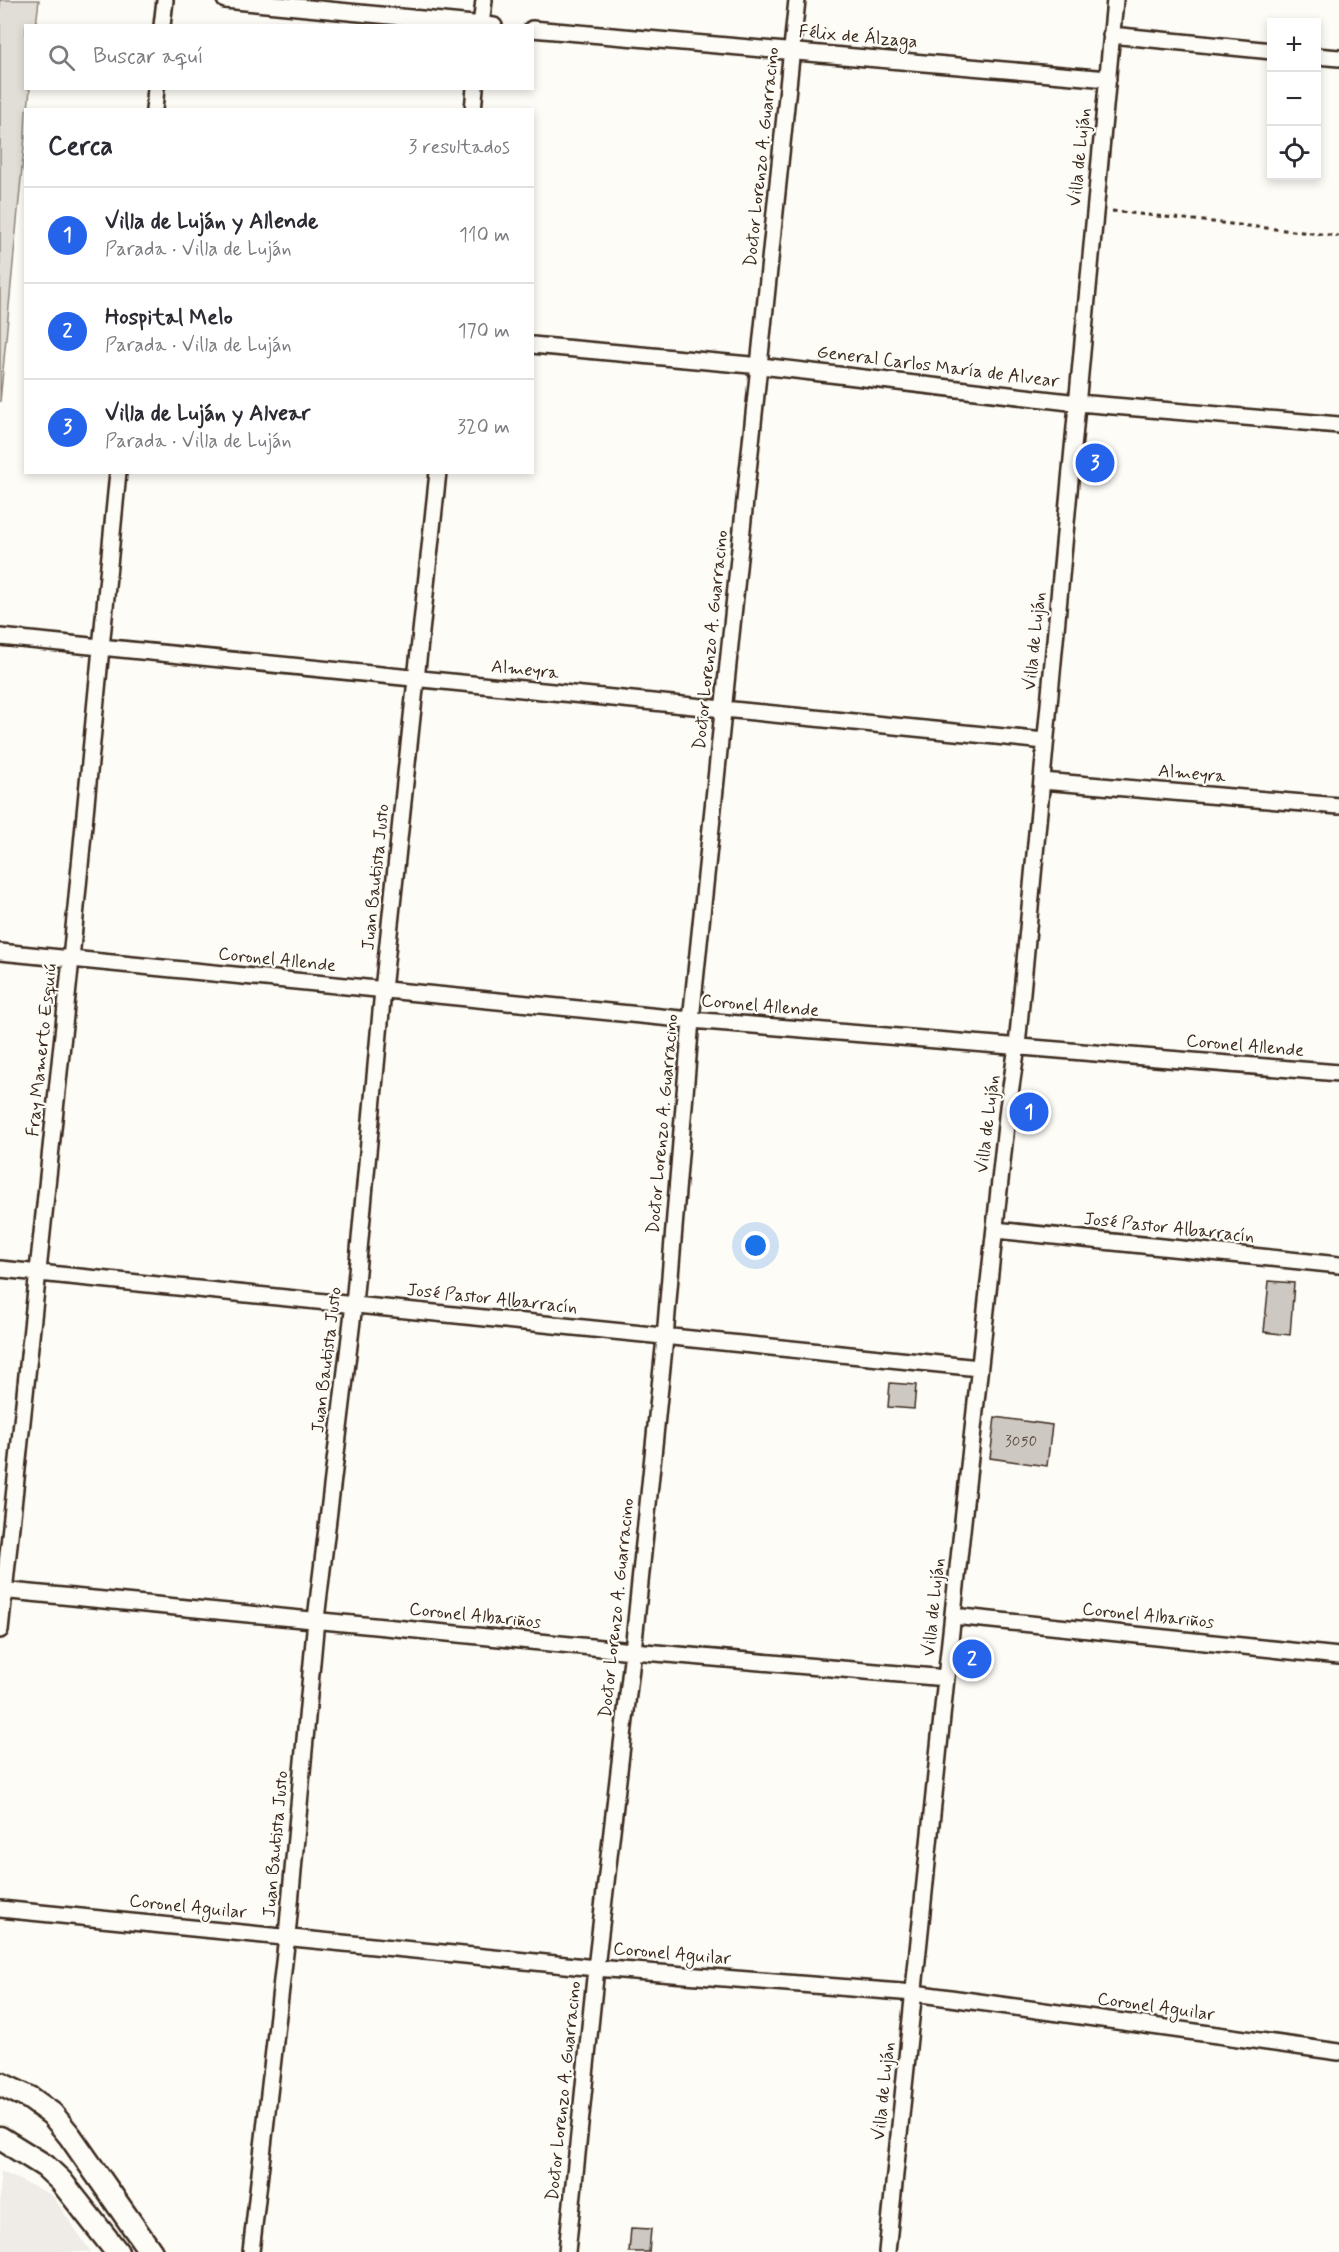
<!DOCTYPE html>
<html lang="es">
<head>
<meta charset="utf-8">
<style>
  :root { --surface:#fff; --page:#f7f7f7; --text:#2b2b33; --muted:#7c7c81; --line:#e1e1e2; --accent:#2563eb }
  body { margin:0; font-family:Mynerve,sans-serif; background:var(--page); color:var(--text) }
  .controls { position:absolute; right:18px; top:18px; display:grid; overflow:hidden; border-radius:0px; box-shadow:0 3px 9px #0003 }
  .controls button { width:54px; height:54px; display:grid; place-items:center; padding:0; border:0; border-bottom:2px solid var(--line); background:var(--surface); color:var(--text); font:30px sans-serif }
  .you { position:absolute; left:756px; top:1246px; width:21px; height:21px; margin:-15px; border:4px solid #fff; border-radius:50%; background:#1a73e8; box-shadow:0 0 0 9px #1a73e833 }
  .badge { display:grid; place-items:center; width:39px; height:39px; border-radius:50%; background:var(--accent); color:#fff; font-size:20px; font-weight:700 }
  .pin { position:absolute; translate:-50% -50%; border:3px solid #fff; box-shadow:0 2px 6px #0006 }
  .list { margin:0; padding:0; list-style:none }
  h2 { display:flex; justify-content:space-between; align-items:center; height:78px; margin:0; padding:0 24px; font-size:26px }
  h2 small { font-size:20px; font-weight:400; color:var(--muted) }
  .list li { display:grid; grid-template-columns:39px 1fr auto; gap:18px; align-items:center; box-sizing:border-box; height:96px; padding:0 24px; border-top:2px solid var(--line) }
  .list b { display:block; font-size:22px; white-space:nowrap }
  .list p { margin:0; font-size:20px; white-space:nowrap; color:var(--muted) }
  .list em { font-size:20px; font-style:normal; color:var(--muted) }
  .icon { flex:none; width:33px; height:33px; fill:none; stroke:currentColor; stroke-width:2; stroke-linecap:round; stroke-linejoin:round }
  .map { position:relative; flex:none; width:1339px; height:2252px; overflow:hidden }
  .search { position:absolute; background:var(--surface); box-shadow:0 3px 9px #0003; left:24px; top:24px; width:510px; height:66px; display:flex; align-items:center; gap:15px; box-sizing:border-box; padding:0 21px; border-radius:0px; color:var(--muted); font-size:22px }
  .panel { position:absolute; background:var(--surface); box-shadow:0 3px 9px #0003; left:24px; top:108px; width:510px; height:366px; border-radius:0px }
  .map>svg:first-child { display:block }
  .built { fill:#efece7 }
  .green { fill:#e1ded7; stroke:#8e847a; stroke-width:1.5 }
  .building { fill:#cdc8c2; stroke:#3b2a1e; stroke-width:1.5 }
  .lines { fill:none; stroke-linecap:round; stroke-linejoin:round }
  .street-casing { stroke:#3b2a1e; stroke-width:20 }
  .secondary-casing { stroke:#3b2a1e; stroke-width:27 }
  .path { stroke:#3b2a1e; stroke-width:3; stroke-dasharray:4.5 4.5; stroke-linecap:butt }
  .street { stroke:#fdfcf7; stroke-width:15 }
  .secondary { stroke:#fdfcf7; stroke-width:22 }
  .labels { text-anchor:middle; dominant-baseline:central; stroke-width:4.5; stroke-linejoin:round; paint-order:stroke }
  .number-label { font-size:15px; fill:#605247 }
  .street-label { font-size:18px; fill:#3b2a1e; stroke:#fdfcf7 }
</style>
</head>
<body>
<div class="map">
<svg width="1339" height="2252" viewBox="0 0 1339 2252">
  <rect width="100%" height="100%" fill="#fdfcf7"/>
  <filter id="ink" filterUnits="userSpaceOnUse"><feTurbulence type="fractalNoise" baseFrequency=".0167" numOctaves="2"/><feDisplacementMap in="SourceGraphic" scale="12" xChannelSelector="R" yChannelSelector="G"/><feConvolveMatrix kernelMatrix="1 2 1 2 8 2 1 2 1" color-interpolation-filters="sRGB"/></filter>
  <g filter="url(#ink)">
    <path class="built" d="M0 2171 52 2195 91 2252H0Z"/>
    <path class="green" d="M0 0H39L36 25 26 26V88L30 89 28 109 26 110 25 136 0 402Z"/>
    <path class="building" d="M1269 1281 1294 1283 1290 1335 1264 1332Z
      M890 1383 916 1385 914 1409 888 1407Z
      M995 1417 1052 1425 1047 1466 990 1458Z
      M631 2228 651 2229 649 2252H629Z"/>
    <g class="lines">
      <defs>
        <path id="street" d="M225 0 494 26
          M162 26 165 0
          M481 26 484 0
          M532 29 1108 79
          M1111 35 1272 51
          M1316 56 1339 58
          M154 110 156 88
          M473 110 475 88
          M532 345 761 366 1078 403 1339 425
          M0 637 1045 741
          M1042 781 1339 806
          M0 952 691 1020 1339 1073
          M995 1230 1339 1265
          M0 1269C327 1299 653 1337 979 1368
          M0 1590 633 1651 946 1678
          M953 1616 1339 1656
          M0 1630 71 959 118 472
          M0 1909 596 1968 914 1993 1339 2052
          M251 2252 287 1936 316 1619 354 1304 383 990 438 472
          M567 2252 596 1968 633 1651 665 1338 691 1020 797 0
          M887 2252 946 1678 1008 1107 1017 1046 1115 0"/>
        <path id="secondary" d="M0 2084 30 2098 52 2114 70 2136 151 2252
          M0 2138 45 2166 61 2181 117 2252"/>
      </defs>
      <use href="#street" class="street-casing"/>
      <use href="#secondary" class="secondary-casing"/>
      <path class="path" d="M1112 211 1339 236"/>
      <use href="#street" class="street"/>
      <use href="#secondary" class="secondary"/>
    </g>
  </g>
  <g class="labels">
    <g class="number-label">
      <text x="1021" y="1442">3050</text>
    </g>
    <g class="street-label">
      <text transform="translate(858 37) rotate(5)">Félix de Álzaga</text>
      <text transform="translate(762 157) rotate(-84)">Doctor Lorenzo A. Guarracino</text>
      <text transform="translate(1080 157) rotate(-84)">Villa de Luján</text>
      <text transform="translate(938 367) rotate(7)">General Carlos María de Alvear</text>
      <text transform="translate(711 640) rotate(-84)">Doctor Lorenzo A. Guarracino</text>
      <text transform="translate(1035 641) rotate(-84)">Villa de Luján</text>
      <text transform="translate(525 670) rotate(6)">Almeyra</text>
      <text transform="translate(1192 774) rotate(5)">Almeyra</text>
      <text transform="translate(376 877) rotate(-84)">Juan Bautista Justo</text>
      <text transform="translate(277 960) rotate(6)">Coronel Allende</text>
      <text transform="translate(760 1006) rotate(5)">Coronel Allende</text>
      <text transform="translate(1245 1046) rotate(5)">Coronel Allende</text>
      <text transform="translate(42 1050) rotate(-84)">Fray Mamerto Esquiú</text>
      <text transform="translate(663 1124) rotate(-85)">Doctor Lorenzo A. Guarracino</text>
      <text transform="translate(988 1124) rotate(-83)">Villa de Luján</text>
      <text transform="translate(1169 1228) rotate(6)">José Pastor Albarracín</text>
      <text transform="translate(492 1299) rotate(6)">José Pastor Albarracín</text>
      <text transform="translate(327 1360) rotate(-83)">Juan Bautista Justo</text>
      <text transform="translate(934 1607) rotate(-84)">Villa de Luján</text>
      <text transform="translate(617 1608) rotate(-84)">Doctor Lorenzo A. Guarracino</text>
      <text transform="translate(475 1616) rotate(6)">Coronel Albariños</text>
      <text transform="translate(1148 1616) rotate(6)">Coronel Albariños</text>
      <text transform="translate(276 1844) rotate(-85)">Juan Bautista Justo</text>
      <text transform="translate(188 1907) rotate(6)">Coronel Aguilar</text>
      <text transform="translate(672 1954) rotate(5)">Coronel Aguilar</text>
      <text transform="translate(1156 2007) rotate(8)">Coronel Aguilar</text>
      <text transform="translate(564 2091) rotate(-84)">Doctor Lorenzo A. Guarracino</text>
      <text transform="translate(884 2091) rotate(-84)">Villa de Luján</text>
    </g>
  </g>
</svg>
<div class="controls">
<button>+</button>
<button>−</button>
<button><svg class="icon" aria-label="locate" viewBox="0 0 24 24"><circle cx="12" cy="12" r="6"/><path d="M12 2v4M12 18v4M2 12h4M18 12h4"/></svg></button>
</div>
<div class="you"></div>
<div class="pin badge" style="left:1029px;top:1112px">1</div>
<div class="pin badge" style="left:972px;top:1659px">2</div>
<div class="pin badge" style="left:1095px;top:463px">3</div>
<div class="search"><svg class="icon" aria-label="search" viewBox="0 0 24 24"><circle cx="10" cy="10" r="6"/><path d="M15 15l6 6"/></svg>Buscar aquí</div>
<section class="panel">
<h2>Cerca<small>3 resultados</small></h2>
<ul class="list">
<li><span class="badge">1</span><div><b>Villa de Luján y Allende</b><p>Parada · Villa de Luján</p></div><em>110 m</em></li>
<li><span class="badge">2</span><div><b>Hospital Melo</b><p>Parada · Villa de Luján</p></div><em>170 m</em></li>
<li><span class="badge">3</span><div><b>Villa de Luján y Alvear</b><p>Parada · Villa de Luján</p></div><em>320 m</em></li>
</ul>
</section>
</div>
</body>
</html>
